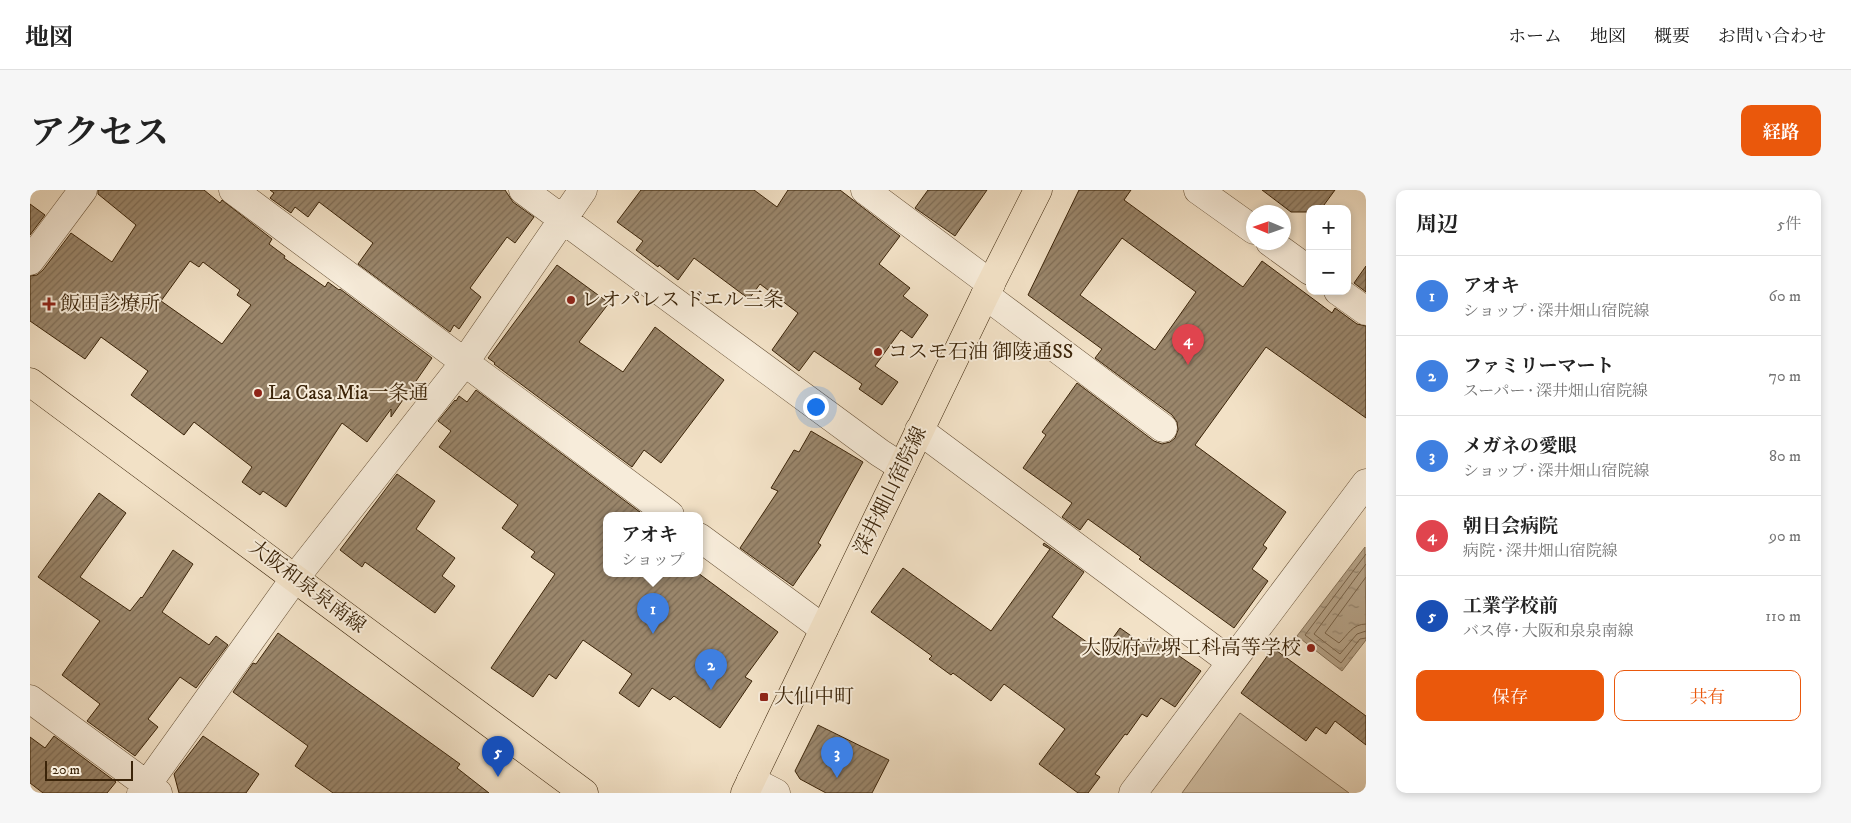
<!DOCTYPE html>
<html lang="ja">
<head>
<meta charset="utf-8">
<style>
  :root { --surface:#fff; --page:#f6f6f6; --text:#222; --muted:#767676; --line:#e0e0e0; --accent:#ea580c }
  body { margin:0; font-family:"IM FELL DW Pica","Noto Serif JP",serif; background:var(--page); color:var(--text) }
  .controls { position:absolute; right:15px; top:15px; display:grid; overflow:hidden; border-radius:10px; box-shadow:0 2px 8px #0003 }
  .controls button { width:45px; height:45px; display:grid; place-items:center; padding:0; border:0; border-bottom:1px solid var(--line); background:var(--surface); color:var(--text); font:25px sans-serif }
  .compass { position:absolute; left:1216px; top:15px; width:45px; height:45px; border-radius:50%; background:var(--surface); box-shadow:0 2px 8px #0003; rotate:272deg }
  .scale { position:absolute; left:15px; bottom:12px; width:88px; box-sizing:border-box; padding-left:5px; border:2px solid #3b2409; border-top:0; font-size:14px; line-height:18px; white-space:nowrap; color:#3b2409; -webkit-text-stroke:4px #f7ecda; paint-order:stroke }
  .you { position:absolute; left:785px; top:216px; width:18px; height:18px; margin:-12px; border:4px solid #fff; border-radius:50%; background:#1a73e8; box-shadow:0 0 0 8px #1a73e833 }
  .badge { display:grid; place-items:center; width:32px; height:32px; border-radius:50%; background:var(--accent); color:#fff; font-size:16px; font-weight:700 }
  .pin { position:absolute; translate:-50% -41px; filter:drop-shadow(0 1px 2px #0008) }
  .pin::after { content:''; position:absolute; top:26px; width:18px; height:15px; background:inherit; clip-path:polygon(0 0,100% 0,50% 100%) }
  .popup { position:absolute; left:573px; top:322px; width:100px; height:65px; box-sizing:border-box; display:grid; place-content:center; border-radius:10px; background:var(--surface); filter:drop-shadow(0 1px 4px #0005); font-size:16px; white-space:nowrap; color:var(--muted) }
  .popup b { font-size:19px; color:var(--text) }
  .popup::after { content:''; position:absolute; left:50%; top:100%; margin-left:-10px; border:10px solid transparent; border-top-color:var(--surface) }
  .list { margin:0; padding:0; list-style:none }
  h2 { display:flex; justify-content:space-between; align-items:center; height:65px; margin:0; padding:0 20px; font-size:21px }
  h2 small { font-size:16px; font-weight:400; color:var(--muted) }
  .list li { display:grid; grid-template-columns:32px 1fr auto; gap:15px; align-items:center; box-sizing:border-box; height:80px; padding:0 20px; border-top:1px solid var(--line) }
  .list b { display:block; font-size:19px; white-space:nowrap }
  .list p { margin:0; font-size:16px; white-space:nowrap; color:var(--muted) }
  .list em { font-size:16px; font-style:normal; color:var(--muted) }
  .actions { display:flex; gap:10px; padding:15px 20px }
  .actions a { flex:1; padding:11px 0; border:1px solid var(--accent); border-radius:10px; text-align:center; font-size:18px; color:var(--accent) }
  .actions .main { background:var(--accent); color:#fff }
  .map { position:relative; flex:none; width:1336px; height:603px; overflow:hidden; border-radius:10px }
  header { display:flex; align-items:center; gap:30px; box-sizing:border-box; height:70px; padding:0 25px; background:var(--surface); border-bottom:1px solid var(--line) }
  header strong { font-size:24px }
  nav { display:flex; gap:28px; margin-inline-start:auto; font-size:18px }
  .intro { display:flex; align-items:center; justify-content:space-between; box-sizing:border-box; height:120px; padding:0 30px }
  h1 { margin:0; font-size:35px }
  .button { padding:12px 22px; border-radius:10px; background:var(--accent); color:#fff; font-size:18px; font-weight:700 }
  main { display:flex; gap:30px; padding:0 30px }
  aside { flex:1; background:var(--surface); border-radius:10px; box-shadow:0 2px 8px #0003 }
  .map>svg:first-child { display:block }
  .green { fill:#d3c1a6; stroke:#877258 }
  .water { fill:url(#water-ripples); stroke:#846f54 }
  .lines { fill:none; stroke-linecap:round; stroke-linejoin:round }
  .shore { stroke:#786248; stroke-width:1 }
  .building { fill:url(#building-hatch); stroke:#3b2409; fill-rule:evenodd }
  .minor-casing { stroke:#695338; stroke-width:29 }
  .major-casing { stroke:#3b2409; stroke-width:29 }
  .minor { stroke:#f7ecda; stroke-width:28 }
  .major { stroke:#f2e1c6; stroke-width:28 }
  .poi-dot { fill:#8f2418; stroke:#f7ecda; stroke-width:2 }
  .labels { text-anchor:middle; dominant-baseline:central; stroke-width:4; stroke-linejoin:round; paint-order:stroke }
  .poi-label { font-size:20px; fill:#3b2409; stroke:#f7ecda; text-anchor:start }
  .street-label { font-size:20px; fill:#3b2409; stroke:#f7ecda }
</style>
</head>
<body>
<header>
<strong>地図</strong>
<nav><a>ホーム</a><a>地図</a><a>概要</a><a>お問い合わせ</a></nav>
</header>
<div class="intro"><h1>アクセス</h1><a class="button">経路</a></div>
<main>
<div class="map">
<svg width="1336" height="603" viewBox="0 0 1336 603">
  <defs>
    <pattern id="water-ripples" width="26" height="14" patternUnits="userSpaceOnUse" patternTransform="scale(1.25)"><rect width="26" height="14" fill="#b4a186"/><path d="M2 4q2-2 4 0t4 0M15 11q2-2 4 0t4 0" fill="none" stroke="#94836c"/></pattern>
    <pattern id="building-hatch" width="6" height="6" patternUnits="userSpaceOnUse" patternTransform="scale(1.25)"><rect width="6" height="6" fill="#9a866b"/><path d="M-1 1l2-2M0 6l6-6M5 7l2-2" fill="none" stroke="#7f6d56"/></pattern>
  </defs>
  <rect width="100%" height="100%" fill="#f2e1c6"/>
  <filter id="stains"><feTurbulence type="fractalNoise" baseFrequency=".004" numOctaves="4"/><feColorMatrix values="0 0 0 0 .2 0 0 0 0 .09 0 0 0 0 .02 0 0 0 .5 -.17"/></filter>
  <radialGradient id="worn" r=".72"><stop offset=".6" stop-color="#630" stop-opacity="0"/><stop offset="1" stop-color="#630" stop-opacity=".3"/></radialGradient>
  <path class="green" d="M1210 523 1319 603H1152Z"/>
  <path class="water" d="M1335 357 1336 450 1312 481 1267 446Z"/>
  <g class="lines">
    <path class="shore" d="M1336 364 1275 445 1311 473 1330 449 1336 448
      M1336 374 1284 444 1310 464 1327 444 1336 441
      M1336 387 1295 443 1309 453C1318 445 1322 434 1336 434"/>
  </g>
  <path class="building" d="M68 0H174L190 13 192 10 242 49 239 54 255 66 254 68 295 97 298 92 309 100 310 99 402 168 361 227V219L337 252 312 233 256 317 233 301 230 305 212 292 222 277 164 232 154 245 101 205 118 181 71 147 55 169 0 131V86L7 85 13 80 41 43 82 72 106 35 68 4ZM160 71 169 77 173 72 210 100 207 105 221 115 192 154 131 111Z
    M240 0H475L483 12 504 27 485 53 477 47 440 98 451 107 429 139 424 135 420 142 328 74 343 53 289 12 278 27 265 17 261 23 240 8 244 3Z
    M611 0H724L747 17 758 0H810L870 46 849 74 880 98 873 106 898 125 882 148 871 140 845 176 868 192 852 215 829 199 832 194 784 161 769 181 742 160 768 123 730 94 719 109 664 68 648 90 629 75 628 77 606 60 613 51 587 32Z
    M898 0H957L925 46 885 18Z
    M1049 0H1101L1094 10 1213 97 1232 71 1302 123 1305 118 1327 134 1336 136V228L1236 157 1165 255 1256 322 1233 355 1237 358 1222 379 1238 391 1204 438 1109 369 1111 367 1058 329 1050 340 1032 327 1042 313 993 278 1016 245 1012 242 1047 193 1124 251 1132 254 1140 252 1145 248 1148 240 1147 232 1142 225 1065 168 1072 159 998 105ZM1092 48 1166 102 1125 160 1050 105Z
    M1232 0H1305L1291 19H1280V22H1261Z
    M0 14 15 25 0 45Z
    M527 75 579 113 549 152 593 182 625 137 694 190 631 273 614 260 602 277 464 174 465 173 458 168Z
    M1336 76V102L1324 93Z
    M446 200 614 325H577V383H668L748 442 715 487 722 491 690 538 644 506 640 510 622 498 609 517 589 503 602 484 553 450 526 489 519 484 503 507 461 478 525 384 501 367 505 362 472 338 488 315 409 257 421 241 408 231 425 210 426 211 429 206 437 212Z
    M781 241 833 272 788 353 791 355 763 396 710 358 748 301 741 298 764 260 769 262Z
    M367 284 405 311 386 339 425 368 412 386 425 396 405 423 335 372 332 377 310 360Z
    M69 303 96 323 50 387 100 421 111 407 112 408 143 360 163 374 132 422 179 455 186 446 198 455 166 498 150 487 118 529 128 537 105 566 57 531 70 514 32 485 70 431 8 387Z
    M1014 353 1054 382 1022 427 1072 463 1090 438 1114 455 1120 446 1171 481 1145 517 1131 508 1117 527 1112 524 1097 545 1095 544 1065 584 1070 587 1058 603H1048L1009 574 1035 539 974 494 961 511 923 483 921 485 899 469 902 466 841 422 873 378 961 441 1020 359 1013 355Z
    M248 443 430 574 427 578 459 603H303L265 576 278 556 203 502 223 473 226 474Z
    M1243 458 1336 526V555L1305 531 1296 544 1286 537 1276 551 1211 503Z
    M788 535 859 570 842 603H796L770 589 765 581Z
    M24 546 86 592 77 603H13L0 593V547L15 558Z
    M173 546 229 584 216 603H149L144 584Z"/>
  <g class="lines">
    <defs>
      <path id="minor" d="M203 0 640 325
        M493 0 850 263 872 277
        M835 0 961 94
        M1168 0 1224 40
        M1240 52 1280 81
        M0 71 53 0
        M1308 101 1336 121
        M955 105 1133 238
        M889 240 1201 472
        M669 347 794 439
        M0 509 128 603
        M721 590 746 603
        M111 603 265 388 434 173 553 0
        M1103 603 1336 293"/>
      <path id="major" d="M0 192 554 603
        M715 603 955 105 1008 0"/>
    </defs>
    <use href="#minor" class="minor-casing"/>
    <use href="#major" class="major-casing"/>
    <use href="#minor" class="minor"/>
    <use href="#major" class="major"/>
  </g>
  <g class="poi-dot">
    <circle cx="541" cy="110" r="5"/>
    <path d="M16.5 106.5h5v5h5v5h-5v5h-5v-5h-5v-5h5z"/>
    <circle cx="848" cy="162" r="5"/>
    <circle cx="228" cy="203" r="5"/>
    <circle cx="1281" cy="458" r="5"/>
    <rect x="729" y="502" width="10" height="10" rx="2.5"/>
  </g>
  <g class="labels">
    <g class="poi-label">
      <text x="551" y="110">レオパレス ドエル三条</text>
      <text x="30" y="114">飯田診療所</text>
      <text x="858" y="162">コスモ石油 御陵通SS</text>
      <text x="238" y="203">La Casa Mia一条通</text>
      <text x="1271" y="458" text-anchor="end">大阪府立堺工科高等学校</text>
      <text x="744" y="507">大仙中町</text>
    </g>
    <g class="street-label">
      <text transform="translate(861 301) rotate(-64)">深井畑山宿院線</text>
      <text transform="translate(277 397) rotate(37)">大阪和泉泉南線</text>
    </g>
  </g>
  <rect width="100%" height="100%" filter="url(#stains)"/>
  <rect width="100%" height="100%" fill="url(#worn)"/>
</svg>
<div class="controls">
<button>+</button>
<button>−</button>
</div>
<svg class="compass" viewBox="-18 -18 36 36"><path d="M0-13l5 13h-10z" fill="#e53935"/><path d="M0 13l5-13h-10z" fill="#767676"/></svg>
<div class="scale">20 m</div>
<div class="you"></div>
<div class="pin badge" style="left:623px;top:444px;background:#3f7fe0">1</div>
<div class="popup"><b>アオキ</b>ショップ</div>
<div class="pin badge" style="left:681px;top:500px;background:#3f7fe0">2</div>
<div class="pin badge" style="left:807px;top:588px;background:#3f7fe0">3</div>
<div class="pin badge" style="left:1158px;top:175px;background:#e0444e">4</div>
<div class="pin badge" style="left:468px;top:587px;background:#1a4fb4">5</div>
</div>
<aside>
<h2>周辺<small>5件</small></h2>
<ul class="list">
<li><span class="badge" style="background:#3f7fe0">1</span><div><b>アオキ</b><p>ショップ · 深井畑山宿院線</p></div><em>60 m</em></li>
<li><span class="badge" style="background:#3f7fe0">2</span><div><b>ファミリーマート</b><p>スーパー · 深井畑山宿院線</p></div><em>70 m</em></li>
<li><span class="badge" style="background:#3f7fe0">3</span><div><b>メガネの愛眼</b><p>ショップ · 深井畑山宿院線</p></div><em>80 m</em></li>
<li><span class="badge" style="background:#e0444e">4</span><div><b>朝日会病院</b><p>病院 · 深井畑山宿院線</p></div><em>90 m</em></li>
<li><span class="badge" style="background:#1a4fb4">5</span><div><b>工業学校前</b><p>バス停 · 大阪和泉泉南線</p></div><em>110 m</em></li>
</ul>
<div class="actions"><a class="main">保存</a><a>共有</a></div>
</aside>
</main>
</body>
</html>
